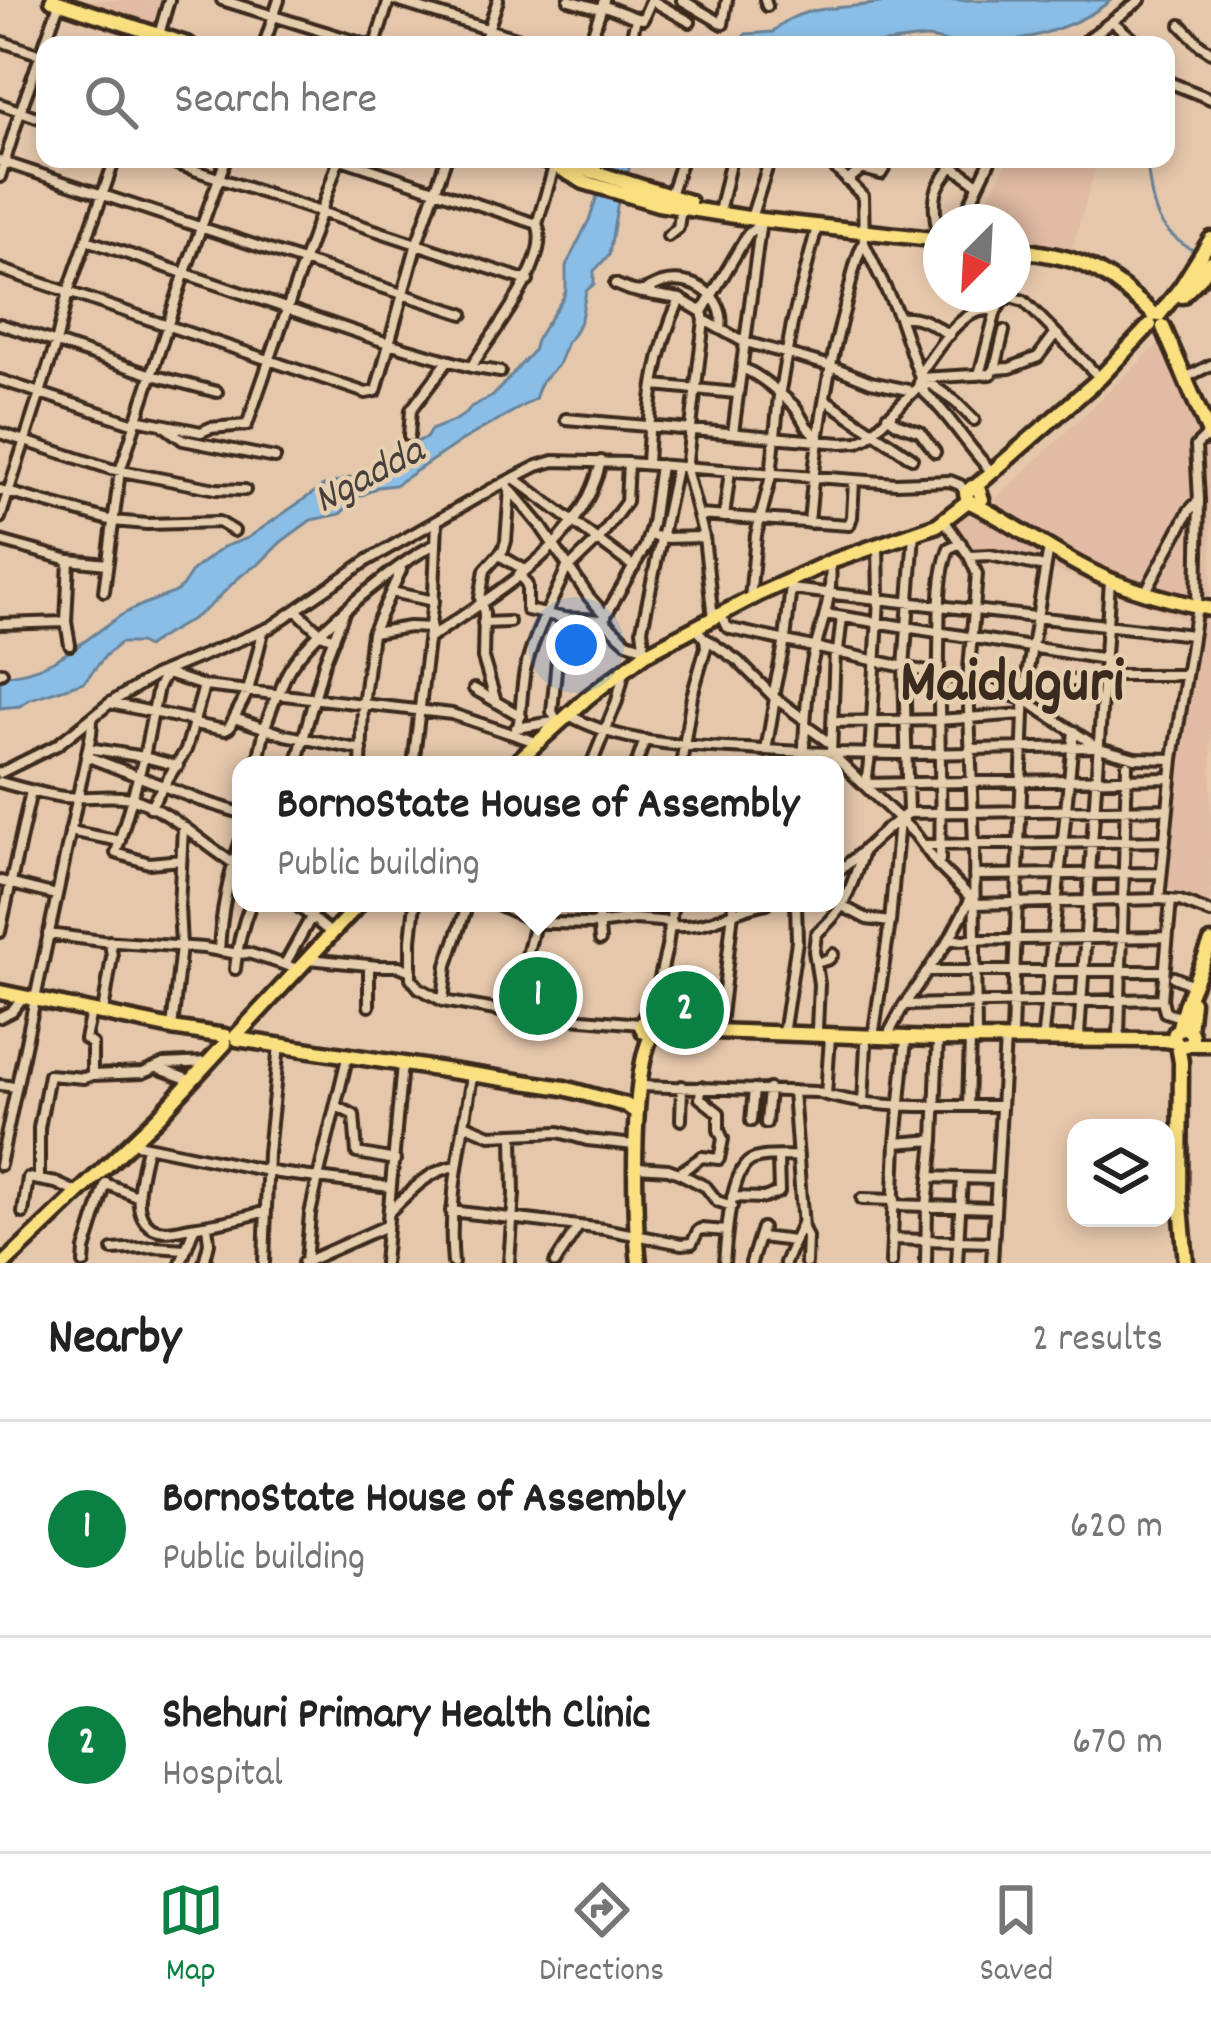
<!DOCTYPE html>
<html lang="en">
<head>
<meta charset="utf-8">
<style>
  :root { --surface:#fff; --page:#f6f6f6; --text:#222; --muted:#767676; --line:#e0e0e0; --accent:#0b8043 }
  body { margin:0; font-family:Dekko,sans-serif; background:var(--page); color:var(--text) }
  .controls { position:absolute; right:36px; bottom:36px; display:grid; overflow:hidden; border-radius:24px; box-shadow:0 6px 18px #0003 }
  .controls button { width:108px; height:108px; display:grid; place-items:center; padding:0; border:0; border-bottom:3px solid var(--line); background:var(--surface); color:var(--text); font:60px sans-serif }
  .compass { position:absolute; left:923px; top:204px; width:108px; height:108px; border-radius:50%; background:var(--surface); box-shadow:0 6px 18px #0003; rotate:204deg }
  .you { position:absolute; left:576px; top:645px; width:42px; height:42px; margin:-30px; border:9px solid #fff; border-radius:50%; background:#1a73e8; box-shadow:0 0 0 18px #1a73e833 }
  .badge { display:grid; place-items:center; width:78px; height:78px; border-radius:50%; background:var(--accent); color:#fff; font-size:39px; font-weight:700 }
  .pin { position:absolute; translate:-50% -50%; border:6px solid #fff; box-shadow:0 3px 12px #0006 }
  .popup { position:absolute; left:232px; top:756px; width:612px; height:156px; box-sizing:border-box; display:grid; place-content:center; border-radius:24px; background:var(--surface); filter:drop-shadow(0 3px 9px #0005); font-size:39px; white-space:nowrap; color:var(--muted) }
  .popup b { font-size:45px; color:var(--text) }
  .popup::after { content:''; position:absolute; left:50%; top:100%; margin-left:-24px; border:24px solid transparent; border-top-color:var(--surface) }
  .list { margin:0; padding:0; list-style:none }
  h2 { display:flex; justify-content:space-between; align-items:center; height:156px; margin:0; padding:0 48px; font-size:51px }
  h2 small { font-size:39px; font-weight:400; color:var(--muted) }
  .list li { display:grid; grid-template-columns:78px 1fr auto; gap:36px; align-items:center; box-sizing:border-box; height:216px; padding:0 48px; border-top:3px solid var(--line) }
  .list b { display:block; font-size:45px; white-space:nowrap }
  .list p { margin:0; font-size:39px; white-space:nowrap; color:var(--muted) }
  .list em { font-size:39px; font-style:normal; color:var(--muted) }
  .icon { flex:none; width:66px; height:66px; fill:none; stroke:currentColor; stroke-width:2; stroke-linecap:round; stroke-linejoin:round }
  .map { position:relative; flex:none; width:1211px; height:1263px; overflow:hidden }
  .search { position:absolute; background:var(--surface); box-shadow:0 6px 18px #0003; left:36px; right:36px; top:36px; height:132px; display:flex; align-items:center; gap:30px; box-sizing:border-box; padding:0 42px; border-radius:24px; color:var(--muted); font-size:45px }
  .sheet { height:588px; background:var(--surface) }
  nav { display:flex; justify-content:space-around; align-items:center; box-sizing:border-box; height:168px; border-top:3px solid var(--line); background:var(--surface); font-size:33px; color:var(--muted) }
  nav a { display:grid; justify-items:center; gap:6px }
  nav .on { color:var(--accent) }
  .map>svg:first-child { display:block }
  .built { fill:#e1bba3 }
  .water { fill:#8abee7; stroke:#6a8397; stroke-width:3 }
  .lines { fill:none; stroke-linecap:round; stroke-linejoin:round }
  .stream { stroke:#6a8397; stroke-width:3 }
  .minor-casing { stroke:#3b2a1e; stroke-width:16 }
  .major-casing { stroke:#3b2a1e; stroke-width:21 }
  .minor { stroke:#e6cfaf; stroke-width:8 }
  .major { stroke:#fbe080; stroke-width:12 }
  .labels { text-anchor:middle; dominant-baseline:central; stroke-width:9; stroke-linejoin:round; paint-order:stroke }
  .water-label { font-size:42px; font-style:italic; fill:#47403c; stroke:#e6cfaf }
  .town-label { font-size:63px; font-weight:bold; fill:#3b2a1e; stroke:#e6cfaf }
</style>
</head>
<body>
<div class="map">
<svg width="1211" height="1263" viewBox="0 0 1211 1263">
  <rect width="100%" height="100%" fill="#e5c7ab"/>
  <filter id="ink" filterUnits="userSpaceOnUse"><feTurbulence type="fractalNoise" baseFrequency=".00833" numOctaves="2"/><feDisplacementMap in="SourceGraphic" scale="24" xChannelSelector="R" yChannelSelector="G"/><feConvolveMatrix kernelMatrix="1 2 1 2 8 2 1 2 1" color-interpolation-filters="sRGB"/></filter>
  <g filter="url(#ink)">
    <path class="built" d="M89 0H163L155 28 88 5Z
      M1009 159H1082L1096 166 1072 249 1013 240V222H976Z
      M1163 340 1211 442V907L1165 887 1198 624 1045 566 969 556 947 524 972 506 1001 517 1002 511 995 500Z"/>
    <path class="water" d="M893 0H1111C1077 29 1005 48 961 45 949 44 938 38 925 38 905 39 887 44 868 45 846 46 824 45 802 45L800 43 792 45H735L746 34 773 32C801 0 853 12 893 0Z
      M608 159H632L627 175 622 177 609 255 594 271V284L586 291 581 319 574 334 567 342 558 365 541 382 535 399 461 441 395 485 378 487 355 499 340 514 311 520 281 542 258 565C240 573 227 590 213 603 194 622 168 630 147 647L139 643H120L106 655 84 682 30 699 20 706 0 708V675C48 675 83 641 120 616 137 606 156 599 174 593L181 588 193 570 223 547 248 538 323 486 376 470 411 444 426 438 431 430 454 421 467 413 471 407 493 396 533 351 536 340 563 298 566 290V266L590 218 602 181 609 171Z"/>
    <g class="lines">
      <path class="stream" d="M1146 159C1154 209 1151 228 1199 254"/>
      <defs>
        <path id="minor" d="M222 0 367 45
          M393 0 539 45
          M569 0 601 9
          M682 0 723 24 727 0
          M765 0 767 6
          M602 5 636 18
          M1113 22 1140 45
          M1181 25 1200 45 1211 52
          M0 41 44 56
          M156 45 169 0
          M264 45 279 0
          M375 45 389 0
          M483 45 498 0
          M589 45 604 0
          M630 45 636 18 643 19 651 0 690 22
          M1080 45 1140 0
          M1166 81 1211 99
          M0 104 45 120
          M161 159 528 281
          M341 159 537 224
          M942 159 978 184
          M0 161 463 314
          M0 177 20 112 60 1
          M847 181 862 169 881 174 890 159
          M670 195 682 159
          M719 212 731 159
          M751 218 770 159
          M961 222 991 159
          M668 236 678 228 681 208
          M938 238C933 197 930 190 959 159
          M87 240 388 343 471 367 500 372
          M0 269 366 393 376 391 417 243 446 159
          M615 284C624 288 634 293 643 291 650 289 655 285 662 283 693 275 726 296 721 329
          M637 292 680 299 702 312 704 320 742 341 831 366 871 382 908 390 911 394
          M1000 294 1024 301 1099 377
          M702 312 748 234 760 224
          M899 317C920 315 932 324 949 335
          M704 320 686 469 704 537 713 619
          M0 324 152 375 217 392
          M471 367C491 335 553 259 537 224L554 167
          M742 368C760 375 779 392 793 405 805 418 800 424 819 437
          M995 369 1010 368 1038 357 1055 334
          M920 373C938 350 961 303 996 311L1006 296
          M979 375 996 311
          M920 378 991 374 995 369 1004 331
          M1185 378 1211 365
          M0 380 135 424
          M921 382 924 387 929 383 955 401 974 420
          M655 385 736 393
          M918 387C948 411 966 446 993 473
          M826 400 912 458
          M887 416 898 424 920 432 935 452
          M136 419 201 432 210 428 247 425 339 159
          M566 419 842 443 858 442 868 437 918 387 920 378 899 317 864 243 863 196 833 166 831 159
          M164 426 183 440 275 458
          M0 433 111 469 216 489 245 490
          M733 433 761 220
          M409 436 411 410 448 361
          M647 464C650 405 654 353 680 299
          M514 478 634 567
          M509 488 540 525 589 597 606 616
          M0 490 113 521 147 524 219 522 234 531
          M699 515 849 525 852 517 854 481
          M724 517 730 471
          M0 518 56 343 68 292 115 159
          M944 520 969 556 977 574 968 681 974 846 976 1038
          M809 523C815 448 827 371 847 299 852 280 854 261 863 244
          M649 535 663 538 704 537
          M0 541 69 560 107 564
          M878 545 879 599 870 755 866 784 1171 778
          M499 555 525 570
          M970 556 990 555 1045 567
          M69 560 66 622 70 645
          M569 568 599 539 626 502 628 463
          M519 574 527 585V610L564 618 603 620 627 642 643 647
          M790 589 1192 635
          M104 591 120 471 184 275 226 159
          M1146 591 1189 511 1198 501
          M391 592 434 601
          M750 599 756 535 771 476 779 396 792 324 817 227
          M297 611 321 634 334 639
          M825 614 1105 659
          M721 615 726 626 731 629 968 681 1025 700 1099 748 1135 758 1173 759
          M603 620 645 547 652 524 660 465
          M483 623 509 622
          M0 624 66 622
          M373 633 409 627 431 628
          M430 638C496 592 583 546 601 461
          M706 639 738 661 775 698 805 720
          M838 651 842 617
          M645 654 642 629 676 468
          M0 673 2 672
          M164 673 204 686 452 714 536 742
          M165 675 158 687 144 757 116 853 149 863 181 860
          M1104 675H1184
          M474 689 521 716
          M1004 690 1104 677
          M279 694C282 685 285 676 290 668 312 633 397 563 434 545
          M773 696 785 640 791 586
          M496 702 483 658 484 613 480 598 485 570 503 550 506 541 510 489
          M110 703 195 721
          M569 715C622 745 688 746 748 749 822 754 895 755 970 753
          M234 718 285 735 362 750
          M557 720 552 712 559 638 564 618
          M832 722 938 720 1024 714
          M194 724 225 730 229 728 248 691 263 632
          M806 726 831 744
          M518 727C522 709 521 690 525 671 534 633 553 601 568 565
          M516 728 554 722
          M88 748 144 757 178 766
          M970 749 1094 747
          M766 751 775 698
          M831 754 835 651
          M86 756 199 800 241 813
          M834 756 915 834 937 864 970 897
          M257 765 266 724 277 694
          M296 765 324 663 344 612
          M361 765 363 705 372 633 401 570
          M413 765 434 592 437 522
          M591 765 617 701 625 668
          M636 765 645 740
          M681 765 692 696 706 647 705 639 696 628
          M803 765C805 733 805 700 811 668 817 633 834 600 830 564
          M0 773 57 745 110 703 154 676 271 627 368 560 492 489 537 466 554 461 628 463 896 483 950 481 960 485 966 493
          M0 782C21 788 42 794 64 797 86 799 109 794 130 798 167 807 208 849 241 868
          M150 807 186 750 204 686
          M908 813 904 667 914 534
          M70 831 120 841
          M925 845 1165 841
          M940 860C942 791 938 721 939 651 940 618 937 580 949 548L961 543
          M835 873C862 856 881 830 908 813L1168 809
          M974 875 1161 873
          M0 881 56 895
          M1159 899 1173 759 1197 606 1199 500 1196 446 1209 433
          M1171 900 1162 999 1165 1012 1180 1017
          M294 903 331 933
          M415 903 411 940V978L419 988 443 1001 513 1013 641 1024
          M495 903 536 922 548 923 596 924 635 919 672 922
          M597 903 600 940
          M975 904 1159 899 1180 901 1211 913
          M844 907 867 919 890 922
          M623 920 626 903
          M671 926C715 928 727 910 767 903
          M0 932 31 791
          M48 934 102 941 204 948 238 954 248 953 298 969
          M949 940 1166 937
          M219 951C221 912 228 877 241 840
          M309 959 378 966H399L411 971
          M816 963 829 959 833 954
          M285 964 319 903
          M369 965V1006
          M235 969C237 948 243 923 251 903
          M928 971H1163
          M1174 977 1193 985
          M656 992 688 994
          M443 1001 447 965 468 903
          M904 1005 1162 999
          M91 1012 85 1039 92 1044V1075
          M103 1012 112 957 110 941
          M513 1012 540 903
          M0 1017 12 1011 23 997
          M651 1017 667 947 673 903
          M720 1025 734 903
          M172 1028 181 946 179 907 183 828
          M784 1028 797 941 796 903
          M817 1029 819 984 814 951 816 934C846 909 849 892 862 855
          M874 1031 890 922 899 820
          M890 1031 904 1005 949 940 973 894
          M1012 1034 1025 687 1049 548
          M1043 1034 1074 731
          M1079 1035 1110 581
          M1119 1035 1127 765
          M160 1069 190 1080
          M0 1085 16 1087
          M641 1086 816 1092C875 1111 938 1105 999 1106
          M793 1091 803 1228 807 1237 806 1263
          M826 1095 830 1037
          M863 1103 866 1045
          M968 1105 970 1040
          M336 1106 354 1115 357 1153 395 1160
          M681 1120 682 1086
          M751 1121 754 1089
          M766 1123 769 1089
          M464 1124 490 1135 559 1132 587 1140 635 1145
          M132 1143 278 1173 390 1187
          M896 1143 934 1140
          M147 1147C143 1168 127 1215 153 1228 165 1234 179 1229 191 1227 218 1223 241 1219 266 1211
          M0 1165 91 734 92 720
          M637 1167 668 1169 679 1173 706 1187 717 1201 732 1206
          M679 1173 702 1157 719 1159 723 1139 719 1130V1113L700 1098 701 1087
          M930 1177 995 1179
          M318 1178 348 1054
          M39 1179V1128L49 1075 84 1078 92 1075 143 1073 164 1064 209 1062
          M107 1184 139 1197
          M732 1197 764 1198 779 1192 778 1159
          M862 1199 895 1200
          M894 1205 994 1208
          M390 1211C410 1192 427 1171 456 1166
          M451 1211 604 1229 682 1244 692 1243 698 1231 701 1229 727 1231
          M23 1213 28 1178 56 1183 78 1193
          M760 1237 794 1241
          M892 1239 992 1242
          M113 1250 154 1247 186 1249
          M306 1262 310 1214 318 1178
          M84 1263 85 1250 106 1183
          M181 1263 194 1228
          M204 1263 209 1243 207 1225
          M264 1263 268 1153 279 1045
          M303 1263 386 1226
          M384 1263 402 1064
          M453 1263C447 1199 463 1138 472 1075
          M509 1263 514 1194 513 1135
          M555 1263 578 1227
          M724 1263C726 1240 730 1173 750 1161 762 1154 784 1157 798 1156
          M751 1263 762 1228
          M785 1263 802 1223
          M891 1263 896 1143 906 1039
          M926 1263 927 1206 934 1140 938 1038
          M957 1263 962 1178
          M992 1263 1005 1039"/>
        <path id="major" d="M52 0 189 45
          M540 159 598 173 689 202
          M549 162 584 182 658 204 761 220 941 240
          M1013 249C1058 255 1087 259 1124 289 1134 298 1145 305 1154 315
          M1182 296 1200 278 1211 262
          M1159 315 1181 287 1211 239
          M1163 327 1211 438
          M975 487 1100 378 1150 325
          M974 504 982 499 978 488 972 487 966 493 968 501C1016 524 1060 559 1110 580 1142 593 1177 602 1211 609
          M513 765 587 698 645 654 759 594 830 562 937 525 968 501
          M0 992 172 1028 225 1036
          M1174 1037a9 9 0 1 1 18 0a9 9 0 1 1-18 0Z
          M656 1029 935 1039 1165 1040 1176 1042
          M1178 1030 1185 1005 1211 942
          M1189 1031 1192 1002
          M236 1036 360 903
          M237 1039 564 1088 626 1105 636 1112
          M1189 1044H1211
          M1178 1045 1181 1062 1180 1194 1186 1263
          M5 1263 159 1116 225 1044
          M639 1263C634 1221 629 1056 656 1029L657 1024 653 1018 646 1017 641 1026 644 1032 651 1033"/>
      </defs>
      <use href="#minor" class="minor-casing"/>
      <use href="#major" class="major-casing"/>
      <use href="#minor" class="minor"/>
      <use href="#major" class="major"/>
    </g>
  </g>
  <g class="labels">
    <g class="water-label">
      <text transform="translate(370 478) rotate(-28)">Ngadda</text>
    </g>
    <g class="town-label">
      <text x="1012" y="687">Maiduguri</text>
    </g>
  </g>
</svg>
<div class="controls">
<button><svg class="icon" aria-label="layers" viewBox="0 0 24 24"><path d="M12 4l9 5-9 5-9-5zM3 14l9 5 9-5"/></svg></button>
</div>
<svg class="compass" viewBox="-18 -18 36 36"><path d="M0-13l5 13h-10z" fill="#e53935"/><path d="M0 13l5-13h-10z" fill="#767676"/></svg>
<div class="you"></div>
<div class="pin badge" style="left:538px;top:996px">1</div>
<div class="popup"><b>BornoState House of Assembly</b>Public building</div>
<div class="pin badge" style="left:685px;top:1010px">2</div>
<div class="search"><svg class="icon" aria-label="search" viewBox="0 0 24 24"><circle cx="10" cy="10" r="6"/><path d="M15 15l6 6"/></svg>Search here</div>
</div>
<section class="sheet">
<h2>Nearby<small>2 results</small></h2>
<ul class="list">
<li><span class="badge">1</span><div><b>BornoState House of Assembly</b><p>Public building</p></div><em>620 m</em></li>
<li><span class="badge">2</span><div><b>Shehuri Primary Health Clinic</b><p>Hospital</p></div><em>670 m</em></li>
</ul>
</section>
<nav>
<a class="on"><svg class="icon" aria-label="map" viewBox="0 0 24 24"><path d="M3 6l6-2 6 2 6-2v14l-6 2-6-2-6 2zM9 4v14M15 6v14"/></svg>Map</a>
<a><svg class="icon" aria-label="directions" viewBox="0 0 24 24"><path d="M12 3l9 9-9 9-9-9zM9 14v-3h6M13 9l2 2-2 2"/></svg>Directions</a>
<a><svg class="icon" aria-label="saved" viewBox="0 0 24 24"><path d="M7 4h10v16l-5-4-5 4z"/></svg>Saved</a>
</nav>
</body>
</html>
